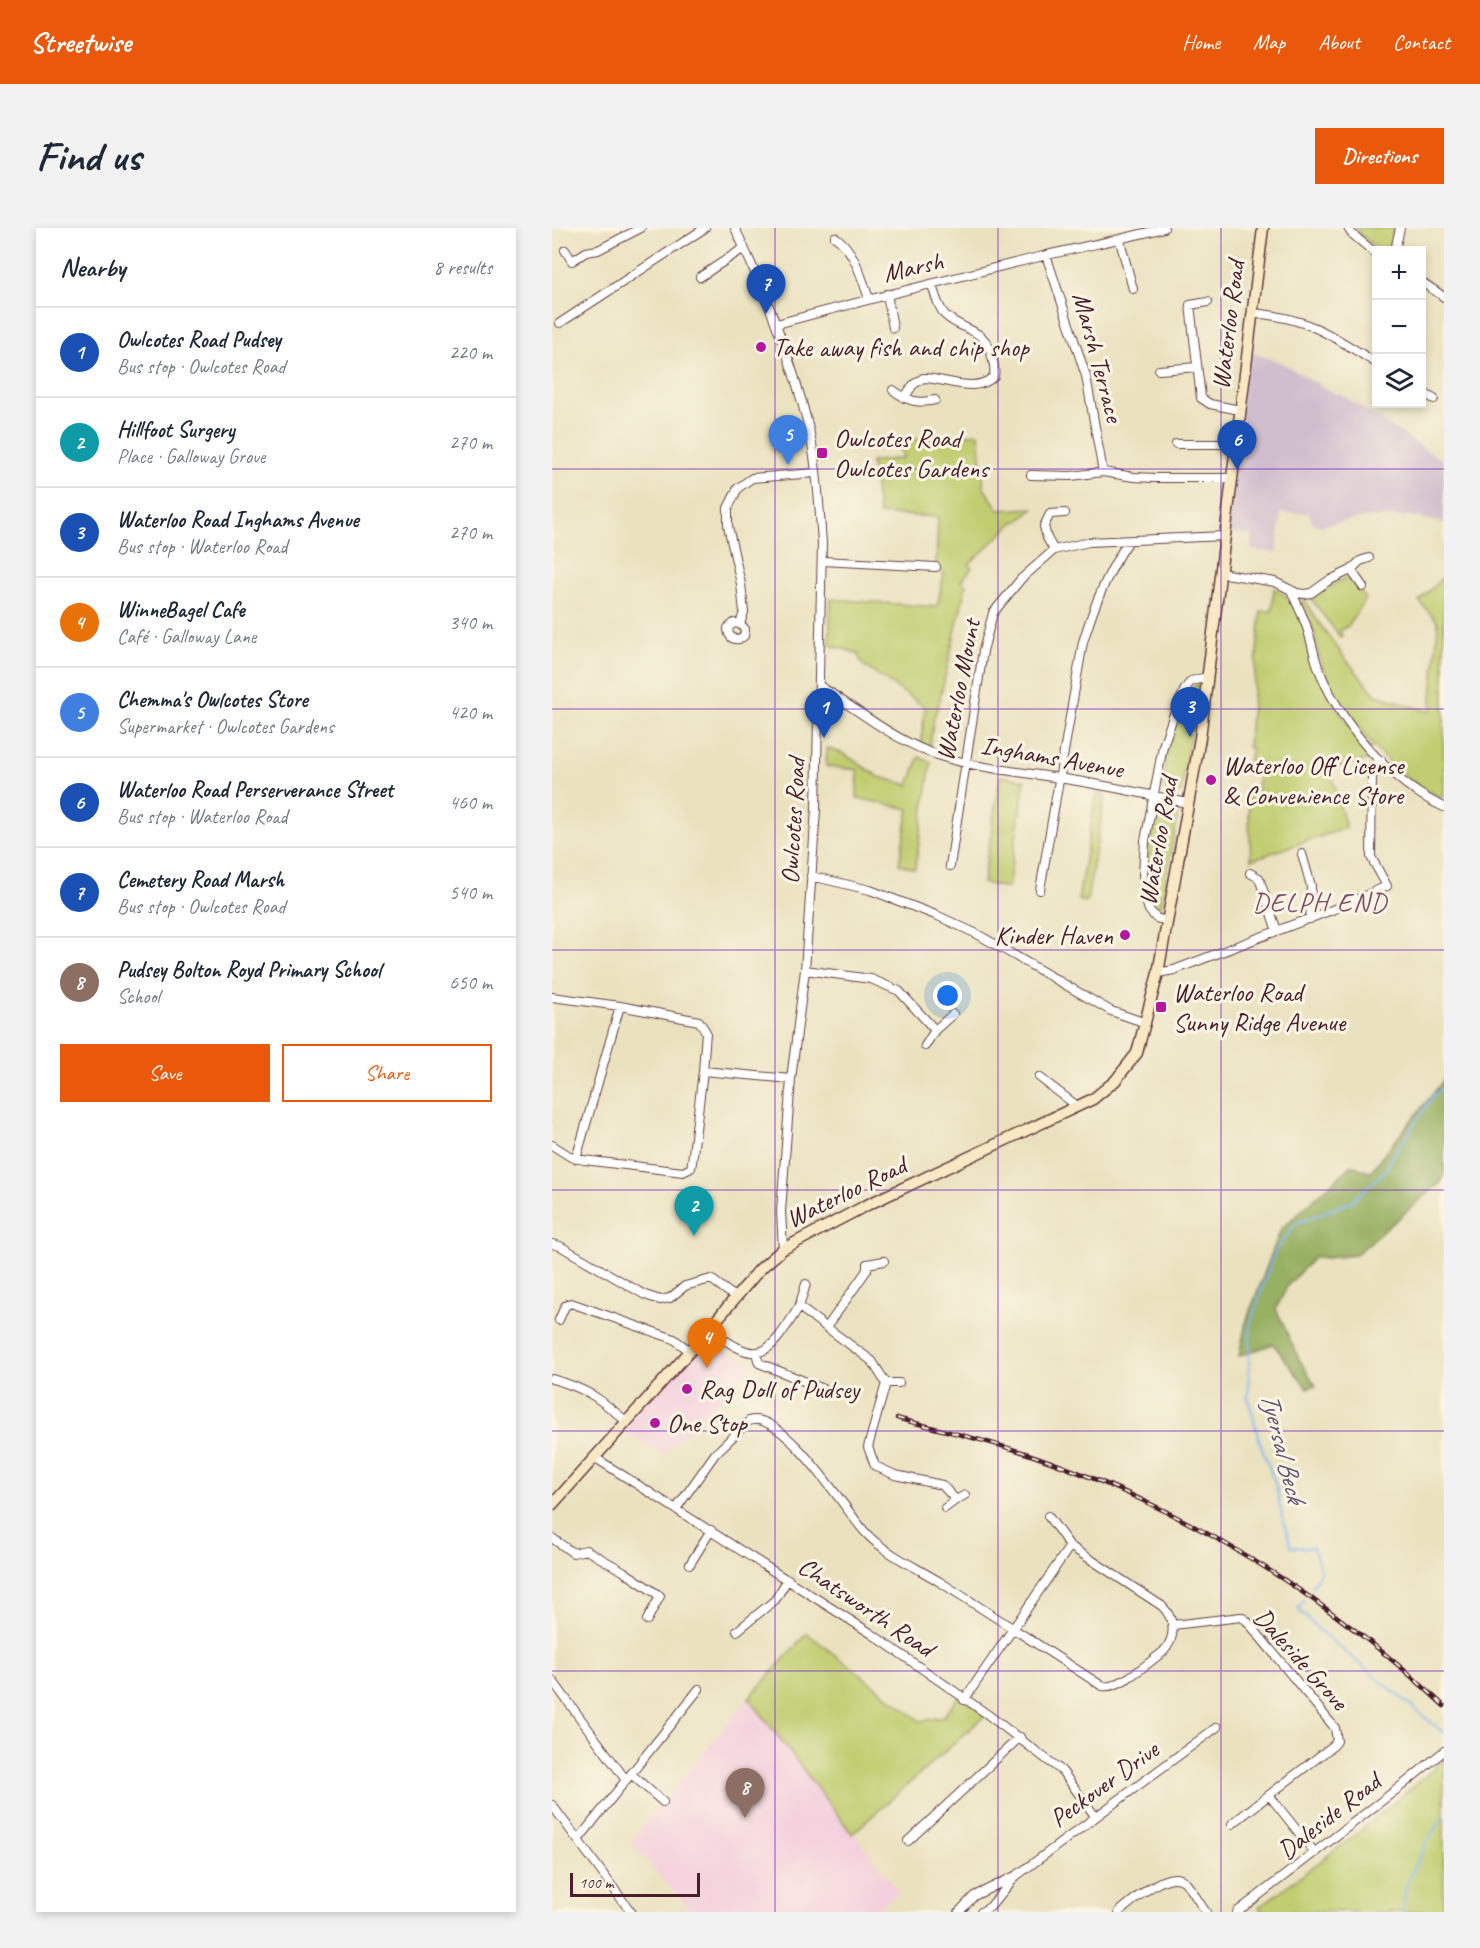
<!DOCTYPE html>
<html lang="en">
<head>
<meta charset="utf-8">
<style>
  :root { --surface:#fff; --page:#f2f2f3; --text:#1f2937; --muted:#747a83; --line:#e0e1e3; --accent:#ea580c }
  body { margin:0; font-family:Caveat,sans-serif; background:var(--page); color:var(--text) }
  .controls { position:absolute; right:18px; top:18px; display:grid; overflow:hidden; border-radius:0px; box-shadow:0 3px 9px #0003 }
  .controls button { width:54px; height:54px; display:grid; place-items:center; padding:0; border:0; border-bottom:2px solid var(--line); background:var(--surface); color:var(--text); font:30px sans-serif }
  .scale { position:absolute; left:18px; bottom:15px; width:130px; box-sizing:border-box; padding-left:6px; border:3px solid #4a1f2b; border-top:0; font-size:16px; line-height:21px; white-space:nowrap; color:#4a1f2b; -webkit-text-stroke:4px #fcf5e5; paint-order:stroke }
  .you { position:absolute; left:396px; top:768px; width:21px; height:21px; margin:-15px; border:4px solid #fff; border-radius:50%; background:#1a73e8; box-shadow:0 0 0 9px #1a73e833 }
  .badge { display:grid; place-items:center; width:39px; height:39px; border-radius:50%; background:var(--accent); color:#fff; font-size:20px; font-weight:700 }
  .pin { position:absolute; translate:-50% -50px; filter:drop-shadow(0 2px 3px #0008) }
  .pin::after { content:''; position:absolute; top:32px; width:21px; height:18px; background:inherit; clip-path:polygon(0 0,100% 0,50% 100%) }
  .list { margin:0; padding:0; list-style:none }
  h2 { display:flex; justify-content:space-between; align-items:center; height:78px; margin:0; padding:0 24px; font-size:26px }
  h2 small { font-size:20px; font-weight:400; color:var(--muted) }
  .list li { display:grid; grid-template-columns:39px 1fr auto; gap:18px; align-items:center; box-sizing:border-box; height:90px; padding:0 24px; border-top:2px solid var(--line) }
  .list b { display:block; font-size:22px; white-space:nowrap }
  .list p { margin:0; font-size:20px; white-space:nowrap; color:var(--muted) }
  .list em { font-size:20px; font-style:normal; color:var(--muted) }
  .actions { display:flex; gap:12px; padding:18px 24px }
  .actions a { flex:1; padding:14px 0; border:2px solid var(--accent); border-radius:0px; text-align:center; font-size:21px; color:var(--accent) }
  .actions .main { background:var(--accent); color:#fff }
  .icon { flex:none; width:33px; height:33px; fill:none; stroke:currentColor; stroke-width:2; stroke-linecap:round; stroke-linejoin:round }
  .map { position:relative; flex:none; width:892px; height:1684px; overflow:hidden; border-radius:0px }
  header { display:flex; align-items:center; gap:36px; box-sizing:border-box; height:84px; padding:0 30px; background:var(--accent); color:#fff }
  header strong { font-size:28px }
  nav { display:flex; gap:33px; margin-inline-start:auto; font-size:21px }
  .intro { display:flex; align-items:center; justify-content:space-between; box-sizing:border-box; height:144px; padding:0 36px }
  h1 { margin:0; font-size:42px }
  .button { padding:15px 27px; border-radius:0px; background:var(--accent); color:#fff; font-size:21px; font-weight:700 }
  main { display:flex; gap:36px; padding:0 36px }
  aside { flex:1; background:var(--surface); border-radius:0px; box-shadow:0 3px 9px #0003 }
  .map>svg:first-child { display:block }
  .built { fill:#f4cfdd }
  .industrial { fill:#d0bdcd }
  .green { fill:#c0cd6f; stroke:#85764d; stroke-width:1.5 }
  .forest { fill:#98b062; stroke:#716846; stroke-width:1.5 }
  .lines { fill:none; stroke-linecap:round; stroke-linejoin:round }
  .stream { stroke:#80b6ef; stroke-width:2 }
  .street-casing { stroke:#623c41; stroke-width:10 }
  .secondary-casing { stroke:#623c41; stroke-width:13 }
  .street { stroke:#fff; stroke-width:8 }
  .secondary { stroke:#f8e8c3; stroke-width:10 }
  .rail-casing { stroke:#4a1f2b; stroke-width:4.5 }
  .rail { stroke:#fcf5e5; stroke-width:2; stroke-dasharray:7; stroke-linecap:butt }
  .grid { fill:none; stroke:#7b2cbf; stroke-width:1.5; stroke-opacity:0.55 }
  .poi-dot { fill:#b5179e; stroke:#fcf5e5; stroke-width:2 }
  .labels { text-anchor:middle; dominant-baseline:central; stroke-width:6; stroke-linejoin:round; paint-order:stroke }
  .street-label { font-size:26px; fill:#4a1f2b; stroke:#fcf5e5 }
  .poi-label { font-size:26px; fill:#4a1f2b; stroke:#fcf5e5; text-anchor:start }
  .neighbourhood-label { font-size:27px; letter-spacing:1.5px; fill:#805069; stroke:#fcf5e5 }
  .water-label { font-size:27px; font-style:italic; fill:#5d5470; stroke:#fcf5e5 }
</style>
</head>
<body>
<header>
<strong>Streetwise</strong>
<nav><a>Home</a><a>Map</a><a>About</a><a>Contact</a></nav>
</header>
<div class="intro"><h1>Find us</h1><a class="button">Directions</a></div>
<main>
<aside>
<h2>Nearby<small>8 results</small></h2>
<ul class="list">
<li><span class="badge" style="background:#1a4fb4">1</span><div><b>Owlcotes Road Pudsey</b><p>Bus stop · Owlcotes Road</p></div><em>220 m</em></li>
<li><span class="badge" style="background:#0f9aa8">2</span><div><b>Hillfoot Surgery</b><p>Place · Galloway Grove</p></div><em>270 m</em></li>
<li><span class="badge" style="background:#1a4fb4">3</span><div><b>Waterloo Road Inghams Avenue</b><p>Bus stop · Waterloo Road</p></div><em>270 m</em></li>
<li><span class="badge" style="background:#e8710a">4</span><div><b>WinneBagel Cafe</b><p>Café · Galloway Lane</p></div><em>340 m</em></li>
<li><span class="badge" style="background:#3f7fe0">5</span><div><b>Chemma's Owlcotes Store</b><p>Supermarket · Owlcotes Gardens</p></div><em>420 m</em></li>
<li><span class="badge" style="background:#1a4fb4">6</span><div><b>Waterloo Road Perserverance Street</b><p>Bus stop · Waterloo Road</p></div><em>460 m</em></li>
<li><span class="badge" style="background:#1a4fb4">7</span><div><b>Cemetery Road Marsh</b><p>Bus stop · Owlcotes Road</p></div><em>540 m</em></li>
<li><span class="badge" style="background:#8d6e63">8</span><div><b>Pudsey Bolton Royd Primary School</b><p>School</p></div><em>650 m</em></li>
</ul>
<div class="actions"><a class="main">Save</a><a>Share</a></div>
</aside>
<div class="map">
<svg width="892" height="1684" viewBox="0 0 892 1684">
  <rect width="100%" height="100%" fill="#fcf5e5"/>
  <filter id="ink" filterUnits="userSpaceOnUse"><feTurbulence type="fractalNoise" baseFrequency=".0167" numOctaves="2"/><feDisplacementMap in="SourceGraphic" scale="12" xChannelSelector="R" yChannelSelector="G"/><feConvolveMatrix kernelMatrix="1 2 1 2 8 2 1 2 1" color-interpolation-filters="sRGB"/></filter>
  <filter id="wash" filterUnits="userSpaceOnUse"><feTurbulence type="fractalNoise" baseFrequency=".008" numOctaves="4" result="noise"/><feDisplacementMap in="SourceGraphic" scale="24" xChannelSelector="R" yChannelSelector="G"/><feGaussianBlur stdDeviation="1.35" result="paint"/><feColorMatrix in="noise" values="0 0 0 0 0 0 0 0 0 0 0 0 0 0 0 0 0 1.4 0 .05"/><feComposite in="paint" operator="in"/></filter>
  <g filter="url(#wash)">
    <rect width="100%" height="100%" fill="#eae2bf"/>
    <path class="built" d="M148 1112 203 1137 112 1226 68 1201Z
      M197 1470 347 1664 321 1684H140L78 1614Z"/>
    <path class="industrial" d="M696 123 730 135 785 167 787 165 892 233V295L858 288 810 290 769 298 760 295 757 285H729L725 325 699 322 700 307 673 304Z"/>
    <path class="green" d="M803 0H841L840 13 835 22C823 22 809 9 803 0Z
      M427 205 432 260 447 282 482 280 467 293 462 294 417 336 420 340 409 353 414 357 387 475 382 489 377 524 369 520 373 479 311 437 305 425 277 417 279 371 385 379 392 346 384 339 386 289 327 286 319 234 351 230 347 213Z
      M892 348V570C842 553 789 486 770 438 765 425 764 411 760 398 757 390 752 381 749 373L753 372 762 388 791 428 824 467 879 484 886 394 867 373Z
      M794 350 801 354 814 371 796 398 788 402 790 408 788 409 759 371 776 359Z
      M722 360 745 376 767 443 792 491 819 521 814 532 778 541 794 600 699 632 696 570 705 568 707 535 696 534 700 520 696 519 709 383H720Z
      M647 454 629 565 612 562 609 558C614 526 621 475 647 454Z
      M275 520 292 526 327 549 357 557 367 529 379 534 363 641 347 636 357 581 305 570 306 542 274 538Z
      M448 548 473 552 456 660 431 655Z
      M544 566 553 567 535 674 526 672Z
      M607 576 627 580 608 686 601 682 599 677 594 637 604 577Z
      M255 1405 368 1493 391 1489 407 1468 435 1486 300 1606 197 1470Z
      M892 1532V1684H710L707 1679 806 1605Z"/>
    <path class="forest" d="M892 852V949L887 956 803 1027 775 1030 762 1029 736 1057 724 1081 747 1131 764 1158 755 1160 721 1116 687 1128 694 1094 729 1001 800 937 818 944Z"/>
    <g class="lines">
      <path class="stream" d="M761 1358 769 1342 761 1320 739 1319 730 1288 724 1258 708 1215 696 1170 698 1097 712 1053 724 1022 743 996 799 974 834 942 839 931 882 866 892 860
        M752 1372 746 1381 769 1404 892 1505
        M850 1684 854 1657 874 1616 892 1587"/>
    </g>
  </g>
  <g filter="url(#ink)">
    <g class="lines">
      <defs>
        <path id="street" d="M183 0C212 62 238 126 255 193 265 232 267 275 270 315L264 581 253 742 239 851 229 983 231 1021
          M796 0 799 5 824 26
          M283 9C302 21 310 50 317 71
          M568 13 581 61
          M13 22 20 33 34 24 46 22 89 0
          M843 22 848 0
          M494 27 534 148 551 244
          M148 49 192 20
          M870 54 892 69
          M335 66 341 100
          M656 74 638 77 649 170 658 176 688 182
          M700 85C754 89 780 107 824 135
          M8 95 153 0
          M225 96C313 72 402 50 491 28 532 18 572 11 612 0
          M607 142 645 139
          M341 162C356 173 365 176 383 172
          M870 164 882 171
          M352 170 361 157 371 150C393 150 424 167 442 148 443 141 442 135 440 129 434 99 411 104 393 87 386 79 383 67 380 57
          M624 216H684
          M479 247 519 248 551 244 582 249 603 250H681
          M502 322 495 310 492 298 498 286 513 285
          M271 333 384 339
          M799 342 811 359
          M668 345 723 354 745 365 752 366 759 365 776 353 799 342 808 333 817 330
          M739 362C744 375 751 387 755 400 760 414 762 430 768 444 790 497 838 555 892 579
          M188 396 193 401 192 408 187 411C180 412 176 408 176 400L182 395 188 396 192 384 189 356 176 298V280L186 260 200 250 263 245
          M268 458C304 481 337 508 377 524 416 539 460 543 501 549 546 556 591 565 635 575
          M750 626 759 658 758 691
          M398 638 431 423 441 385 469 351 502 322 537 314 673 308
          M698 645 707 650 725 703
          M259 648 318 662 386 688 425 706 559 783 594 795
          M488 662 531 414C542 378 555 344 577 313
          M615 693 604 690 597 682 595 676 591 647 593 613 611 518 622 486 633 461 639 453 655 449
          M253 742 319 751 347 763 383 802 401 786
          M606 745 622 742 785 680 835 658 819 629 820 548 829 532
          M0 769 68 778 147 793 154 804 151 843
          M373 818 383 802
          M487 849 525 878
          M0 917 19 929 32 932 131 944 139 940 140 934 151 843 239 851
          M24 931 68 778
          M0 1016 8 1018 93 1067 108 1072 118 1070 133 1058 159 1051 183 1069
          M247 1079 254 1056
          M7 1092 13 1078 19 1075 122 1111 138 1123
          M275 1099 315 1042V1036L332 1033
          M158 1101C209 1141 216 1127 247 1079L320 1133 334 1155 316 1219 323 1238 343 1247 390 1257 404 1272 393 1280
          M204 1125 207 1135 284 1166
          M0 1151C36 1161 47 1170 75 1194
          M334 1155H347
          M42 1229 320 1406 435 1486 510 1543 543 1588
          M404 1272 413 1267
          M124 1281 163 1226 197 1193C229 1180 293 1281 312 1303 330 1324 364 1339 388 1354 442 1388 496 1423 550 1458 567 1462 597 1434 611 1424 624 1410 624 1392 610 1378L518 1318 412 1472
          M496 1288 518 1318
          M0 1310 21 1325 34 1322 71 1343 108 1368 95 1392
          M138 1336 159 1302
          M621 1397 689 1389 694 1392 783 1500 785 1513 782 1517 717 1567 763 1625
          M185 1403 223 1372 236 1351
          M0 1452 74 1552
          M79 1546 111 1574
          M0 1577 79 1684
          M680 1596 717 1567
          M26 1612 147 1461
          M356 1613 468 1509
          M407 1684 422 1668 463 1648
          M429 1684 438 1679 464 1648 665 1499
          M567 1684C580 1674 615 1640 632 1653 640 1661 647 1675 654 1684
          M685 1684 853 1555 892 1523"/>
        <path id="secondary" d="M0 1277 138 1123 208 1041 231 1021 315 977 541 871 563 853 585 825 606 745 648 510 711 0"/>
      </defs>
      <use href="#street" class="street-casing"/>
      <use href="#secondary" class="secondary-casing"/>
      <use href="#street" class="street"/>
      <use href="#secondary" class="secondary"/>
      <defs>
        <path id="rail" d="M345 1190C388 1202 433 1212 476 1226 630 1278 774 1367 892 1478"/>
      </defs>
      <use href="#rail" class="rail-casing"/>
      <use href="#rail" class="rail"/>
    </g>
  </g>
  <path class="grid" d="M223 0V1684M446 0V1684M669 0V1684M0 241H892M0 481H892M0 722H892M0 962H892M0 1203H892M0 1443H892"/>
  <g class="poi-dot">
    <circle cx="209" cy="119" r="6"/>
    <rect x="264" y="219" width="12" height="12" rx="3"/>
    <circle cx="659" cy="552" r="6"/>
    <circle cx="573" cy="707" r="6"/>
    <rect x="603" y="773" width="12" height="12" rx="3"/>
    <circle cx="135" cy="1161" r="6"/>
    <circle cx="103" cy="1195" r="6"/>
  </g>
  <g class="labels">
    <g class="street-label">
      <text transform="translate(361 39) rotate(-13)">Marsh</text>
      <text transform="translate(676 97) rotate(-83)">Waterloo Road</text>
      <text transform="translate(546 129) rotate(75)">Marsh Terrace</text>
      <text transform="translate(406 462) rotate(-79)">Waterloo Mount</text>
      <text transform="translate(500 529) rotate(10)">Inghams Avenue</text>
      <text transform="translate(241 593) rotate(-87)">Owlcotes Road</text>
      <text transform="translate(606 613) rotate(-80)">Waterloo Road</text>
      <text transform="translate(294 964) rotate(-26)">Waterloo Road</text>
      <text transform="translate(314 1379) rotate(34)">Chatsworth Road</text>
      <text transform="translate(749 1431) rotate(48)">Daleside Grove</text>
      <text transform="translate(552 1556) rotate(-36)">Peckover Drive</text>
      <text transform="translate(777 1588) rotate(-38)">Daleside Road</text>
    </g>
    <g class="poi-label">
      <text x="221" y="119">Take away fish and chip shop</text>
      <text x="282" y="210">Owlcotes Road<tspan x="282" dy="30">Owlcotes Gardens</tspan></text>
      <text x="671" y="537">Waterloo Off License<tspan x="671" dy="30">&amp; Convenience Store</tspan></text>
      <text x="561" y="707" text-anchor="end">Kinder Haven</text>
      <text x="621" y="764">Waterloo Road<tspan x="621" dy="30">Sunny Ridge Avenue</tspan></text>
      <text x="147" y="1161">Rag Doll of Pudsey</text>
      <text x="115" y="1195">One Stop</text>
    </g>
    <g class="neighbourhood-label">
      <text x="768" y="674">DELPH END</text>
    </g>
    <g class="water-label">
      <text transform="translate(731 1219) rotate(76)">Tyersal Beck</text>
    </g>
  </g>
</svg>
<div class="controls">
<button>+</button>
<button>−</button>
<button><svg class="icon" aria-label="layers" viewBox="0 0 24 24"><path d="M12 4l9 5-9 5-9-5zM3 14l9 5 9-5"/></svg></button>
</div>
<div class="scale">100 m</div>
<div class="you"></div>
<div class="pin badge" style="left:272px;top:510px;background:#1a4fb4">1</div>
<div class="pin badge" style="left:142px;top:1008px;background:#0f9aa8">2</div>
<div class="pin badge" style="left:638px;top:509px;background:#1a4fb4">3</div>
<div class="pin badge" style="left:155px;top:1140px;background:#e8710a">4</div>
<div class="pin badge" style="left:236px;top:237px;background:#3f7fe0">5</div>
<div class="pin badge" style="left:685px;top:242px;background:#1a4fb4">6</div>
<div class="pin badge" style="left:214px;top:86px;background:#1a4fb4">7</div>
<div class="pin badge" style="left:193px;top:1590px;background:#8d6e63">8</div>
</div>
</main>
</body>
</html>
